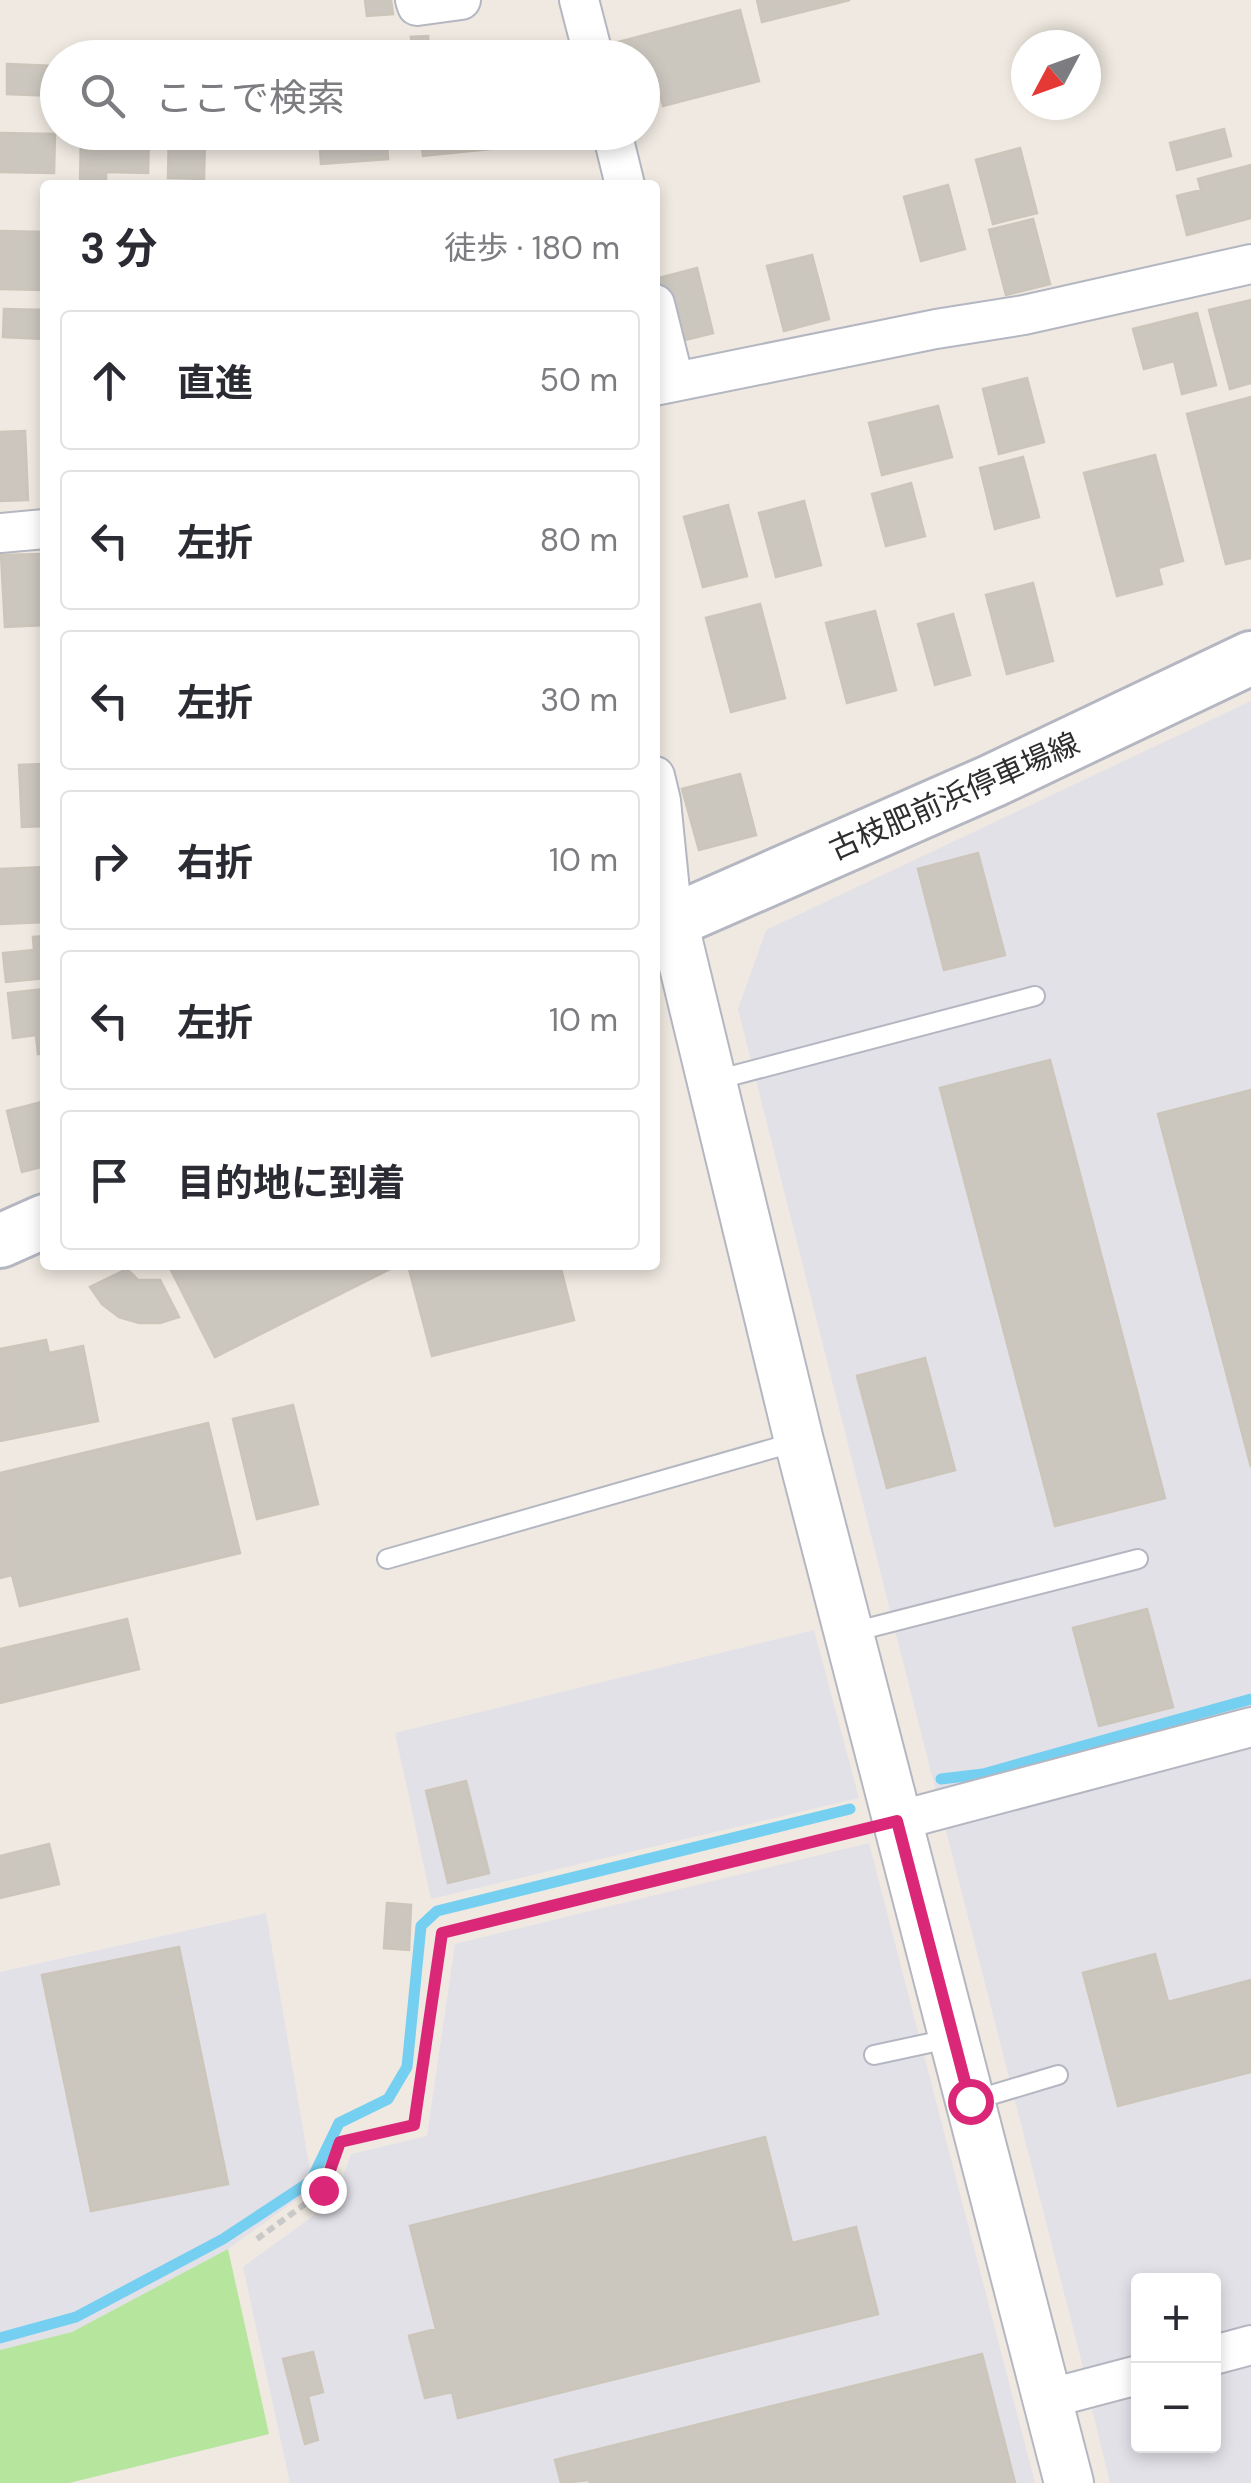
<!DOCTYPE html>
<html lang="ja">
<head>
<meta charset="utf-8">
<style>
  :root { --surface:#fff; --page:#f2f2f3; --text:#2b2b33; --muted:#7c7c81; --line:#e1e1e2 }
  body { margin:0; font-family:"DM Sans","Noto Sans JP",sans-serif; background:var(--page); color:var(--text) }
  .controls { position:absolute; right:30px; bottom:30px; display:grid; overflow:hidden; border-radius:10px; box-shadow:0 5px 15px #0003 }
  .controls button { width:90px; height:90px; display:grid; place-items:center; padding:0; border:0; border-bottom:2px solid var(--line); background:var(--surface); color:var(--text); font:50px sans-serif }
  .compass { position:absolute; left:1011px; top:30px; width:90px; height:90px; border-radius:50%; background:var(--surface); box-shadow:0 5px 15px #0003; rotate:229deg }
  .stop { position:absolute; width:30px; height:30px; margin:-22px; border:8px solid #db2777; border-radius:50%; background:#fff }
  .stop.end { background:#db2777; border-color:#fff; box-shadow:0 2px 10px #0008 }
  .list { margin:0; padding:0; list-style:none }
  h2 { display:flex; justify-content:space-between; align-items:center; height:130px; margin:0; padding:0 40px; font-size:42px }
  h2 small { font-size:32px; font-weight:400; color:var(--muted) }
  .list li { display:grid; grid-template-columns:65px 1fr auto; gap:30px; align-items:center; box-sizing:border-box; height:140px; margin:0 20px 20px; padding:0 20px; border:2px solid var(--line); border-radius:10px }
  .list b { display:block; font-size:38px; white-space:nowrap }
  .list em { font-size:32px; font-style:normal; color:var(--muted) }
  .icon { flex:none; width:55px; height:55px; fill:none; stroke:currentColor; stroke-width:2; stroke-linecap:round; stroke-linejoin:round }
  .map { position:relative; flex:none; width:1251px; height:2483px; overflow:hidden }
  .search { position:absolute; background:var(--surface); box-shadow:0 5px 15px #0003; left:40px; top:40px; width:620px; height:110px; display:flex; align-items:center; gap:25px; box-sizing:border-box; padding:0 35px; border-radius:55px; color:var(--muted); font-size:38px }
  .panel { position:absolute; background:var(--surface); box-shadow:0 5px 15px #0003; left:40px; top:180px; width:620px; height:1090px; border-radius:10px }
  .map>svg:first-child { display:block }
  .industrial { fill:#e3e1e8 }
  .green { fill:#b6e59e }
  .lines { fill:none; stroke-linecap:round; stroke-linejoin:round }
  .stream { stroke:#75cff0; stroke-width:11 }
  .building { fill:#cbc7bf; stroke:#cbc5ba; stroke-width:2.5 }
  .service-casing { stroke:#b4b7c1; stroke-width:22 }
  .minor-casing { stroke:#b4b7c1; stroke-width:42 }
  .tertiary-casing { stroke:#b4b7c1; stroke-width:52 }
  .secondary-casing { stroke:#b4b7c1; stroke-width:58 }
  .path { stroke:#c9c9c9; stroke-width:6; stroke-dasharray:8 5; stroke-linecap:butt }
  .service { stroke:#fff; stroke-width:18 }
  .minor { stroke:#fff; stroke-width:38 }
  .tertiary { stroke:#fff; stroke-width:48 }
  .secondary { stroke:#fff; stroke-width:52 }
  .route { stroke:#db2777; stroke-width:12 }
  .labels { text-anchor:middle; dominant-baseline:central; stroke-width:8; stroke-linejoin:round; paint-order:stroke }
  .street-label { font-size:30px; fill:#2e2e2e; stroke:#fff }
</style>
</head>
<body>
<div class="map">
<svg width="1251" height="2483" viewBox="0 0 1251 2483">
  <rect width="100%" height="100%" fill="#efe9e1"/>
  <path class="industrial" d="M1251 701V1716L937 1796 738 1009 766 930Z
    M814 1630 859 1798 431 1899 395 1733Z
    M1251 1738V2328L1214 2337V2280H1138V2357L1084 2371 943 1819Z
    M869 1843 1035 2483H290L243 2267 335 2200 351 2154 427 2136 455 1944Z
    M266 1913 313 2188 228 2249 72 2332 0 2350V1972Z
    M1251 2366V2483H1110L1092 2409 1138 2397V2446H1214V2376Z"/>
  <path class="green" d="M228 2249 269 2434 69 2483H0V2350L72 2332Z"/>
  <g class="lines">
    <path class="stream" d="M941 1779 983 1774 1251 1699
      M0 2338 76 2317 223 2239 311 2181 339 2123 388 2099 407 2067 421 1926 437 1911 850 1809"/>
  </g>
  <path class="building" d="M365 0H391L393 14 367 16Z
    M757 0H850L762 22Z
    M740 10 759 81 663 106 659 91 642 95V58H614L611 44Z
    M428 36 430 58H413L411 37Z
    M7 64 55 66V96L7 94Z
    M1224 129 1231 156 1177 170 1170 143Z
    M81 132H149L148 173 106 172V185H80Z
    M169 132H205L204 179 168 178Z
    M319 132H386L388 159 321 164Z
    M420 132H489L491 149 423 156Z
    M0 133 55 134 54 173 0 172Z
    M1020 148 1037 213 993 224 976 160Z
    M1251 165V218L1187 235 1177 196 1201 190 1198 179Z
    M948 185 965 249 921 261 904 197Z
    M1033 219 1050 284 1006 295 989 230Z
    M0 231 45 232V290L0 289Z
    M812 255 829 319 784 331 767 266Z
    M697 268 713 333 669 344 655 292V279Z
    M1251 300V383L1230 389 1209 310Z
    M4 309 45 310V339L3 337Z
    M1197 313 1216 385 1182 394 1174 361 1144 369 1133 329Z
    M1027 378 1044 442 999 454 983 389Z
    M1251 397V558L1226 564 1187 414Z
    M938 406 952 457 882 475 869 423Z
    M25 431 28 500 0 501V432Z
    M1155 455 1183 561 1158 568 1162 584 1117 596 1084 473Z
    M1023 457 1039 517 995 529 980 468Z
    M911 483 925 536 886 546 872 494Z
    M804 501 821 565 776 577 759 513Z
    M728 505 747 576 703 587 684 517Z
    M45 554V625L5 627 1 555Z
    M1033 583 1053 661 1007 674 986 595Z
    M760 604 785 698 731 712 706 618Z
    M875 611 896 690 847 703 826 623Z
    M953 614 970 675 935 685 918 624Z
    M45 764V826L22 827 19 765Z
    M740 774 756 835 699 850 682 789Z
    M978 853 1005 955 944 970 918 869Z
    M45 867V922L0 924V869Z
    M45 936V978L6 982 3 953 34 950 33 937Z
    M45 989V1053L38 1054 36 1035 13 1038 8 993Z
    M1050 1060 1165 1498 1055 1526 940 1088Z
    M1251 1090V1467L1158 1114Z
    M45 1101V1166L22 1172 7 1111Z
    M177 1265H388L390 1269 215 1357 170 1268Z
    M408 1265H560L574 1320 432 1356Z
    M127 1269 138 1280H160L179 1317 160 1323H139L119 1317 102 1304 90 1287Z
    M46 1340 49 1353 83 1346 98 1421 0 1441V1349Z
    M925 1358 955 1470 887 1488 857 1376Z
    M293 1405 318 1504 257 1519 233 1419Z
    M208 1423 240 1553 20 1606 12 1575 0 1578V1473Z
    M1147 1609 1173 1707 1099 1726 1073 1628Z
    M127 1619 139 1669 0 1703V1649Z
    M466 1781 489 1873 448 1883 426 1791Z
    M49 1844 59 1884 0 1898V1856Z
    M387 1903 411 1905 409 1950 384 1948Z
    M179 1947 228 2184 91 2211 42 1975Z
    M1155 1954 1168 2002 1251 1980V2072L1118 2106 1083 1973Z
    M765 2137 792 2243 856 2227 878 2314 458 2418 452 2392 425 2398 409 2336 436 2329 410 2226Z
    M313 2352 323 2392 308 2396 318 2440 305 2444 283 2359Z
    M982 2354 1015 2483H590L589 2480 561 2483 555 2460Z"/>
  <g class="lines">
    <defs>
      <path id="service" d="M712 1081 1035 996
        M387 1559 799 1441
        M849 1633 1138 1559
        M874 2055 953 2038
        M971 2101 1058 2075"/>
      <path id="minor" d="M415 0 417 6 461 0
        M579 0 594 58
        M612 132 625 185
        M655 304 674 380
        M655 386 936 329 1024 315 1251 264
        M0 533 45 529
        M655 776 661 801 673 921
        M897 1821 1251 1727
        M1214 2355 1251 2345
        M1047 2399 1138 2375"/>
      <path id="tertiary" d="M673 921 799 1441 1069 2483"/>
      <path id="secondary" d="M655 929 992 781 1251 658
        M0 1241 45 1221"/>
    </defs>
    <use href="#service" class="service-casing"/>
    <use href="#minor" class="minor-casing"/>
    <use href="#tertiary" class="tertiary-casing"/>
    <use href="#secondary" class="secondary-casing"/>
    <path class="path" d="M257 2239 323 2191 341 2142 414 2125 442 1933 857 1831"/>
    <use href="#service" class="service"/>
    <use href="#minor" class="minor"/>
    <use href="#tertiary" class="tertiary"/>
    <use href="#secondary" class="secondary"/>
  </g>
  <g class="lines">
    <path class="route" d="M323 2190 340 2142 414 2125 442 1933 897 1821 970 2101"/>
  </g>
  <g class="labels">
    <g class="street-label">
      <text transform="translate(954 796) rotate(-24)">古枝肥前浜停車場線</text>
    </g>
  </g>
</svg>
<div class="controls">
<button>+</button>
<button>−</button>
</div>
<svg class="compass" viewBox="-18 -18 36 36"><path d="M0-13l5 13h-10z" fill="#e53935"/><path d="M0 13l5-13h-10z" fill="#7c7c81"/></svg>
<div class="stop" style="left:970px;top:2101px"></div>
<div class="stop end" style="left:323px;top:2190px"></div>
<div class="search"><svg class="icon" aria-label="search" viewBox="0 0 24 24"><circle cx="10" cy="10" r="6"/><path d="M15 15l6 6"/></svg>ここで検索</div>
<section class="panel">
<h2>3 分<small>徒歩 · 180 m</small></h2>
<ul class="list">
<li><svg class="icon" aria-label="ahead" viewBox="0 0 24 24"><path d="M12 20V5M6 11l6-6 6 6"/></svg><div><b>直進</b></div><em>50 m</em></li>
<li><svg class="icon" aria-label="left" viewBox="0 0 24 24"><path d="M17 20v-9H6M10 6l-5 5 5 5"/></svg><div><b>左折</b></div><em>80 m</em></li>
<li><svg class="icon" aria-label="left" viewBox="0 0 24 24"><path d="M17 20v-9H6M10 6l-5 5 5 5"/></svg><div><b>左折</b></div><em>30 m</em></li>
<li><svg class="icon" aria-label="right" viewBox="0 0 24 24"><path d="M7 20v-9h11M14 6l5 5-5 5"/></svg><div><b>右折</b></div><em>10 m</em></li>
<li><svg class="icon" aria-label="left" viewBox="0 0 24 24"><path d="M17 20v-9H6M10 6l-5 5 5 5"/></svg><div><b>左折</b></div><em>10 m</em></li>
<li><svg class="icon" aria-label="arrive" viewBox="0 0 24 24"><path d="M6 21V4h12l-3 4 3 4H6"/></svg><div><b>目的地に到着</b></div></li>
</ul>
</section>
</div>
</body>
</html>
